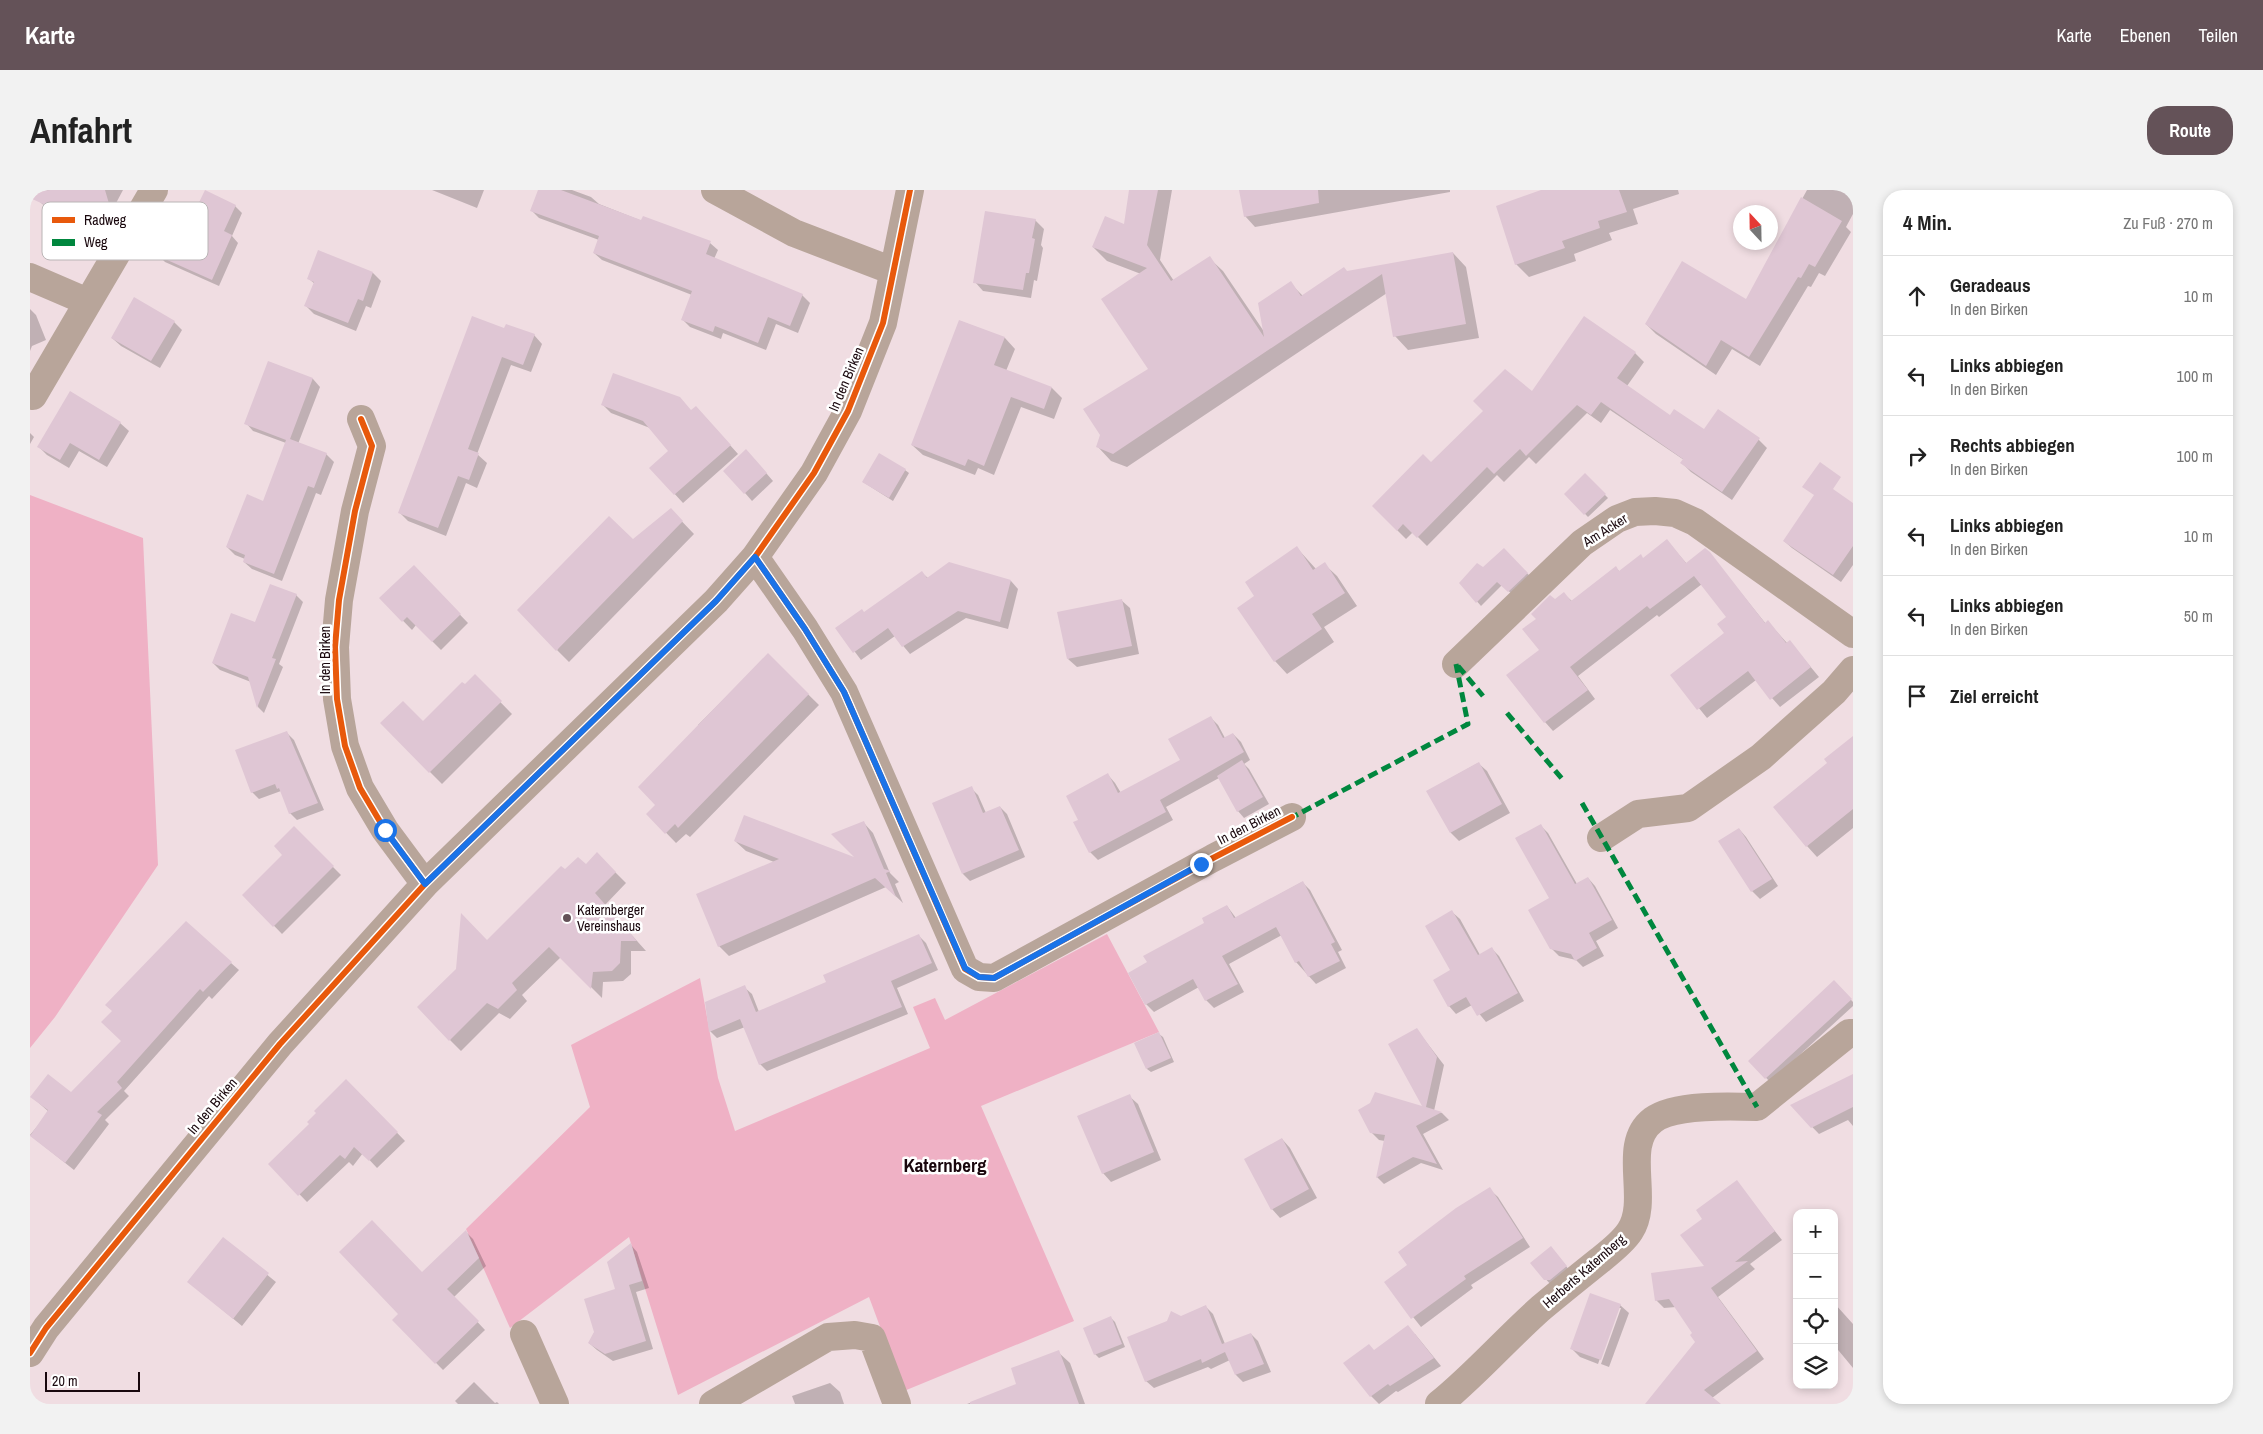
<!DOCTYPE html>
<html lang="de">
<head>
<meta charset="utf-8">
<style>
  :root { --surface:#fff; --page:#f2f2f2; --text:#222; --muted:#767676; --line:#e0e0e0; --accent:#645258 }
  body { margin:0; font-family:"Archivo Narrow",sans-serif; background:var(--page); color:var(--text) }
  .controls { position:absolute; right:15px; bottom:15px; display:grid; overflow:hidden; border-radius:10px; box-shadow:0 2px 8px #0003 }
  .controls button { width:45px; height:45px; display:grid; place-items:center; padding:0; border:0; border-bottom:1px solid var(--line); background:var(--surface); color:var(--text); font:25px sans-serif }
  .compass { position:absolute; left:1703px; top:15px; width:45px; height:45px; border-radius:50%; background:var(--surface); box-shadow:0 2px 8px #0003; rotate:338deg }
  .scale { position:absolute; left:15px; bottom:12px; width:95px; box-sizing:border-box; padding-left:5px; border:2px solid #19070d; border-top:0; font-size:14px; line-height:18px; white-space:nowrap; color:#19070d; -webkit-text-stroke:4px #fff; paint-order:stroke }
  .stop { position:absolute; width:15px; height:15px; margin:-11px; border:4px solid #1a73e8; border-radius:50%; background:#fff }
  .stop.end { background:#1a73e8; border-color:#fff; box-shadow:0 1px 5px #0008 }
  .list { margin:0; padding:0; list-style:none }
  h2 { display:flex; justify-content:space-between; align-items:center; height:65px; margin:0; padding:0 20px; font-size:21px }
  h2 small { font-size:16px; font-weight:400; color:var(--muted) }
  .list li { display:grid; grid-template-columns:32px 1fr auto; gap:15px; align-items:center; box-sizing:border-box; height:80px; padding:0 20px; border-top:1px solid var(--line) }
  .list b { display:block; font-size:19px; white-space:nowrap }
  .list p { margin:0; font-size:16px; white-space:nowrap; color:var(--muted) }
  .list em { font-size:16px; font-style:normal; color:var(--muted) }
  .icon { flex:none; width:28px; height:28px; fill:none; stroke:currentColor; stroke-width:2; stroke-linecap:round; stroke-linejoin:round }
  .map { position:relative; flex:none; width:1823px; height:1214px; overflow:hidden; border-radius:20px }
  header { display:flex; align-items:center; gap:30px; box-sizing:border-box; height:70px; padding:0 25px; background:var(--accent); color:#fff }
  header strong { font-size:24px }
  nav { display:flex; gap:28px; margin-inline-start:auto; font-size:18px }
  .intro { display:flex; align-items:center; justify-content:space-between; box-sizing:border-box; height:120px; padding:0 30px }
  h1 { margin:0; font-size:35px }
  .button { padding:12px 22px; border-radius:20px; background:var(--accent); color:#fff; font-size:18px; font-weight:700 }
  main { display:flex; gap:30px; padding:0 30px }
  aside { flex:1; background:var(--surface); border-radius:20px; box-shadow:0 2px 8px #0003 }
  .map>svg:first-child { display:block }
  .green { fill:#efb1c5 }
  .shadow { fill:#0003 }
  .building { fill:#dfc6d4 }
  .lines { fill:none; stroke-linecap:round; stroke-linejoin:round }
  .minor { stroke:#b8a59a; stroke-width:28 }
  .quiet { stroke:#00873e; stroke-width:5; stroke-dasharray:10 5; stroke-linecap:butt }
  .cycleway-casing { stroke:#fff; stroke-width:9 }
  .cycleway { stroke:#e8590c; stroke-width:6 }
  .route { stroke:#1a73e8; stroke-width:6 }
  .poi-dot { fill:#645258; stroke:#fff; stroke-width:2 }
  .labels { text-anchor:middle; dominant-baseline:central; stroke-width:5; stroke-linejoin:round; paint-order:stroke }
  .street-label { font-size:14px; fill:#19070d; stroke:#fff }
  .poi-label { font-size:14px; fill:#19070d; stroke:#fff; text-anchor:start }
  .district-label { font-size:19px; font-weight:bold; fill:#19070d; stroke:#fff }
  .key { fill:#fff; stroke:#bab5b6; stroke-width:1 }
  .key-label { font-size:14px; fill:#19070d }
</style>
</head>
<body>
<header>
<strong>Karte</strong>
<nav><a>Karte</a><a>Ebenen</a><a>Teilen</a></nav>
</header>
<div class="intro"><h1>Anfahrt</h1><a class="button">Route</a></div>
<main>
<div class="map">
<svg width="1823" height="1214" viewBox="0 0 1823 1214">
  <rect width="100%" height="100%" fill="#f0dde2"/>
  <path class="green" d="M0 305 113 348 128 675 25 827 0 858Z
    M1077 744 1129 842 951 916 1044 1131 874 1201 839 1107 648 1205 599 1047 480 1138 436 1039 560 917 541 855 670 788 688 888 705 941 900 858 883 817 905 808 915 830Z"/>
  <path class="shadow" d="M17 0H93L84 17 87 25 76 46 18 19 10 12Z
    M402 0H454L447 18Z
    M509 0H542L561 7 569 14 612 31 680 53 688 60 684 69 772 105 780 113 768 143 746 134 736 160 693 143 691 149 660 137 652 129 662 105 572 70 564 63 569 50 509 28 501 20Z
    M1100 0H1142L1130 70 1144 91 1179 68 1193 81 1235 143 1260 93 1273 106 1317 82 1423 63 1436 77 1449 148 1378 160 1365 146 1357 103 1097 277 1081 271 1068 257 1120 179 1111 84 1077 71 1063 57 1095 36Z
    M1211 0H1420V2L1225 37 1215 26Z
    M1515 0H1648L1649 4 1603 19 1608 34 1579 43 1582 50 1544 64 1546 71 1499 87 1486 74Z
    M1777 0H1823V24L1816 37 1821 42 1795 86 1789 83 1781 97 1778 96 1730 176 1702 159 1686 185 1626 144 1616 134 1716 111Z
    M205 16 212 23 202 46 208 53 189 96 135 72 127 64 163 29Z
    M1005 30 1014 39 1011 55 1013 58 1007 91 1004 90 1001 108 953 101 945 92Z
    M343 83 351 91 341 118 336 116 326 141 284 124 276 116 285 94 279 89Z
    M0 119 6 125 16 150 2 156 0 161Z
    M930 131 975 148 985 159 976 181 1022 198 1032 208 1024 229 991 217 964 285 948 278 945 285 893 265 882 255Z
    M144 132 152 140 130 178 91 156 82 148Z
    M475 139 504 145 512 154 501 182 481 175 447 264 457 273 447 298 436 293 416 346 378 331 370 323Z
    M1605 163 1614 172 1597 196 1641 227 1674 241 1728 249 1737 258 1702 310 1661 282 1652 273 1654 270 1580 220 1571 233 1557 223 1506 274 1499 267 1474 292 1467 285 1397 356 1383 342 1376 349 1343 316 1502 203Z
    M239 172 283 189 290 197 268 254 296 264 304 272 291 305 286 303 252 391 222 379 214 372 215 369 205 365 197 357 234 312 256 253 223 241 216 233Z
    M573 215 662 221 674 226 708 264 653 313 621 278 639 261 620 238 581 223Z
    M90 233 99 241 77 277 49 261 39 278 17 265 8 256Z
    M0 243 4 247 0 254Z
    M723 268 743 291 722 311 715 303Z
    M875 280 879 283 863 311 833 292Z
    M1555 285 1578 308 1558 327 1536 304Z
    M1823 315V375L1811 392 1762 358 1754 351Z
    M641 320 664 344 539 472 527 460 603 351Z
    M1637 351 1657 374 1679 363 1736 434 1738 432 1757 453 1760 452 1789 487 1750 517 1726 490 1677 528 1642 485 1696 443 1698 427 1672 394 1629 427 1627 425 1548 486 1565 509 1523 541 1515 532 1507 429 1534 404 1543 412 1586 378 1590 382 1614 369Z
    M1267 358 1286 379 1294 374 1307 386 1327 416 1294 437 1304 452 1257 484 1245 471 1226 406Z
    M1473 360 1501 387 1483 405 1472 395 1451 416 1431 393 1453 379Z
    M384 377 438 433 411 460 386 435 382 440 351 408Z
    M892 383 898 388 981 391 988 399 978 439 936 428 880 464 865 446 831 470 807 438 835 423Z
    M266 405 273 412 249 474 253 477 234 523 228 517 221 492 190 480 183 473 225 434Z
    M1091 410 1100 418 1109 464 1047 477 1038 469Z
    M738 465 789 515 660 647 656 644 646 653 618 624 627 615 670 536 668 535Z
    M445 486 482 524 412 594 351 533H393Z
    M1180 527 1188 535 1195 548 1203 544 1211 552 1220 570 1214 574 1219 579 1239 614 1214 628 1208 621 1189 588 1136 617 1143 630 1068 670 1060 662 1050 630 1078 585 1085 593 1091 603 1152 571Z
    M257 543 264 550 294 620 267 630 260 623 251 601 229 609 222 602Z
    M1823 548V638L1787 667 1777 656 1799 573Z
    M1448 573 1457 581 1480 623 1429 651 1421 643 1398 601Z
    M941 598 948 605 956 623 970 617 977 624 995 667 940 691 933 684Z
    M833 632 843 643 860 683 869 692 865 694 873 713 856 697 699 766 689 756 744 672 716 661 705 651 829 671Z
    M1511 636 1518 643 1547 694 1558 688 1565 696 1588 738 1566 751 1574 766 1553 777 1546 770 1529 766 1521 758V709Z
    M264 638 311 685 252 744 214 705 254 665Z
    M1709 639 1716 647 1748 696 1730 709 1722 701 1690 652Z
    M567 664 596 693 575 715 616 761H601V784L593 791 573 792 572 808 531 767 492 805 497 811 480 829 469 823 431 861 420 850 457 751 535 681 556 676Z
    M1272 692 1280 700 1312 760 1308 762 1316 778 1286 794 1266 772 1252 745 1199 774 1214 802 1184 818 1176 810 1169 797 1124 822 1116 814 1119 773 1176 733 1197 716 1206 728Z
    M1422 722 1430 729 1450 765 1462 759 1469 766 1494 811 1456 832 1442 815 1426 824 1419 816Z
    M889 746 896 753 908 780 867 798 878 824 737 881 730 874 715 837 687 848 680 841 714 797 722 804 729 822 798 793Z
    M201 773 209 780 182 809 179 806 94 901 99 906 75 930 79 934 44 980 0 945 19 922 2 907 41 904Z
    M1804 792 1823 812V816L1740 892 1720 871Z
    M1387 840 1414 875 1404 921 1412 923 1419 930 1393 944 1413 980 1391 973 1354 994 1347 987 1355 951 1349 950 1341 942 1395 918Z
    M1129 844 1133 847 1144 872 1121 882 1117 879Z
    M1823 886V936L1818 930 1789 944 1762 916Z
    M316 890 375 951 347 978 333 963 323 976 319 972 277 1012 240 974 281 934Z
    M1099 906 1108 914 1131 970 1081 992 1073 983Z
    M1252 949 1260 958 1287 1008 1250 1028 1242 1019Z
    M1706 992 1752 1050 1720 1074 1725 1079 1688 1107 1734 1169 1682 1208 1689 1214H1617L1667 1152 1664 1143 1646 1117 1634 1118 1626 1110 1676 1077 1674 1029Z
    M1459 999 1468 1007 1500 1057 1441 1095 1443 1098 1391 1137 1356 1093 1379 1075Z
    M436 1042 443 1049 456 1076 424 1107 455 1140 413 1180 364 1130 370 1124 392 1084Z
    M193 1049 246 1092 212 1136 159 1092Z
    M601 1055 607 1062 619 1098 606 1102 623 1159 583 1171 567 1160 559 1153 586 1100Z
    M1524 1061 1540 1081 1522 1096 1502 1074Z
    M1805 1114 1823 1134V1178L1804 1155Z
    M1590 1115 1599 1123 1579 1177 1571 1174 1591 1118H1588L1568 1174 1550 1167 1542 1159Z
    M1175 1116 1183 1124 1195 1154 1221 1144 1228 1151 1241 1182 1213 1192 1206 1185 1200 1170 1181 1179 1178 1177 1124 1198 1116 1191 1151 1128Z
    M1081 1128 1085 1132 1095 1157 1069 1168 1065 1164Z
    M1385 1144 1411 1176 1368 1202 1366 1201 1349 1214 1341 1206 1344 1161Z
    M1028 1162 1040 1173 1055 1214H937L988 1195Z
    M444 1192 465 1213 467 1212 469 1214H428L425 1211Z
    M800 1193 810 1202 814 1214H765L762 1206Z"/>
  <path class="building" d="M0 0H75L80 17 68 39 0 8Z
    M175 0 206 15 194 41 202 45 182 90 126 65 146 20 162 27Z
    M508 0H531L611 30 613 26 681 51 676 64 773 104 760 136 738 127 728 153 685 136 683 142 651 130 662 101 563 63 569 46 500 21Z
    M1099 0H1128L1117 55 1141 91 1180 66 1234 147 1228 113 1261 91 1271 106 1314 77 1317 81 1423 62 1436 134 1363 147 1352 84 1083 264 1066 257 1070 245 1053 219 1118 179 1071 109 1117 78 1062 57 1075 26 1094 34Z
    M1209 0H1288L1289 13 1214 27Z
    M1511 0H1589L1597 22 1568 31 1570 38 1532 51 1535 58 1485 75 1466 16Z
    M1771 7 1812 31 1785 77 1779 74 1771 88 1768 87 1719 167 1691 150 1676 176 1615 134 1652 71 1716 109Z
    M955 21 1006 29 1002 48 1005 49 999 83H996L993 100 943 93Z
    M288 60 343 82 333 111 328 109 318 133 274 116 284 92 277 89Z
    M104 107 145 131 121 171 81 148Z
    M442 126 474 138 476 134 505 144 493 175 472 167 438 259 449 263 439 290 428 286 408 338 368 323Z
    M1554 126 1606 162 1587 188 1640 225 1644 219 1674 239 1688 219 1730 248 1692 302 1650 273 1653 269 1571 212 1561 225 1547 215 1496 266 1490 259 1464 284 1457 277 1387 348 1373 334 1367 341 1342 316 1393 264 1401 272 1453 221 1443 211 1475 179 1502 201Z
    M929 130 975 147 964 175 1022 197 1014 219 981 207 954 276 938 269 935 276 881 255Z
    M238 171 283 188 260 249 297 263 284 298 278 296 244 384 213 372 215 365 196 357 217 304 233 311 256 250 214 234Z
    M583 183 650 207 661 220 666 216 701 255 644 305 619 278 638 261 613 231 571 215Z
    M40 201 91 232 69 270 40 253 30 270 7 257Z
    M716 259 737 283 714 304 693 281Z
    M849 263 876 279 859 308 832 292Z
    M1790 272 1811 287 1803 299 1823 313V356L1803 385 1753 351 1784 305 1772 297Z
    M1555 283 1576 304 1554 325 1534 304Z
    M641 318 653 331 526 461 487 420 579 326 603 349Z
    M1637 349 1656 373 1675 358 1680 362 1735 433 1738 430 1756 453 1760 450 1781 477 1740 510 1718 481 1667 520 1640 485 1694 443 1687 434 1696 427 1664 386 1620 419 1617 416 1540 477 1558 500 1514 533 1476 485 1509 460 1492 439 1506 429 1501 424 1520 405 1525 409 1534 402 1541 411 1586 376 1589 381 1611 364 1613 368Z
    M1267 356 1283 380 1295 372 1315 403 1282 424 1292 439 1244 472 1207 418 1224 406 1215 392Z
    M1474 358 1498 383 1478 402 1467 392 1446 413 1429 393 1447 373 1453 377Z
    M919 372 981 390 970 432 928 421 872 457 858 438 823 463 805 438 832 419 834 422 892 381 897 388Z
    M384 375 431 424 402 452 377 427 372 432 349 408Z
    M240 394 267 404 242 468 246 469 227 518 218 487 182 473 201 423 225 432Z
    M1092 409 1102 456 1037 469 1027 422Z
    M738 463 779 504 648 638 645 634 635 644 616 624 625 615 608 597Z
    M445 484 472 511 399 583 350 533 373 511 393 531 432 492 435 494Z
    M1181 526 1193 548 1203 543 1214 562 1130 610 1136 622 1059 663 1043 632 1048 630 1036 606 1078 583 1088 603 1150 570 1138 549Z
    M257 541 288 613 259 624 249 598 247 599 245 594 221 603 205 560Z
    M1823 546V619L1776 657 1743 617 1797 573 1794 569Z
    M1212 570 1233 607 1207 622 1187 586Z
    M1449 572 1472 614 1420 643 1396 601Z
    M942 596 953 623 970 616 989 660 932 684 902 613Z
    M714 625 824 667 801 644 834 631 854 679 861 681 856 683 866 707 845 688 688 757 666 704 749 669 704 651Z
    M1511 634 1545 694 1558 687 1582 730 1559 743 1567 758 1545 771 1541 764 1520 759 1498 720 1519 708 1485 648Z
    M264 636 304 676 243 737 212 705 252 665 244 656Z
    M1709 638 1742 689 1721 702 1688 651Z
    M567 662 586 682 565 703 607 751H591L590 773 582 781 563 782 561 799 519 757 482 793 487 800 468 819 457 813 419 851 387 817 426 779 431 723 457 750 531 676 535 679 548 667 556 674Z
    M1273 691 1305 752 1301 754 1310 771 1278 787 1269 771 1265 773 1246 737 1192 766 1208 794 1175 811 1163 789 1115 815 1098 783 1117 772 1113 766 1174 733 1172 728 1197 715 1204 728Z
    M1422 720 1448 765 1462 757 1488 803 1447 826 1436 807 1418 817 1403 790 1420 780 1395 736Z
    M156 731 202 772 173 802 170 799 87 892 92 898 67 922 72 925 35 973 0 946 18 920 0 907 18 884 41 902 91 851 71 832 82 821 75 815Z
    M889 744 902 773 861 791 872 817 729 875 710 829 679 842 675 812 715 795 726 822 796 792 793 785Z
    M1804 790 1822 809 1735 889 1718 871Z
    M1387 838 1407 867 1396 917 1412 922 1386 936 1407 974 1383 967 1346 988 1355 945 1340 943 1328 920 1340 913 1345 902 1392 916 1358 854Z
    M1129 842 1141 868 1116 879 1104 853Z
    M1823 884V917L1781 938 1760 915Z
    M316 889 368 942 339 971 324 957 315 969 310 965 268 1006 238 974 279 934 277 932 286 923 284 921Z
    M1100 904 1124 962 1072 984 1047 926Z
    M1252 948 1279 999 1241 1020 1214 969Z
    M1707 990 1745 1041 1705 1072 1718 1071 1681 1098 1727 1161 1674 1200 1691 1214H1615L1665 1152 1660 1145 1662 1143 1639 1109 1625 1111 1621 1083 1674 1076 1650 1045 1672 1029 1666 1020Z
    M1460 997 1493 1048 1434 1086 1436 1089 1381 1129 1354 1092 1377 1075 1368 1062 1426 1018Z
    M342 1030 392 1082 436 1040 449 1068 417 1099 449 1131 405 1174 362 1130 368 1124 309 1062Z
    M193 1047 239 1083 203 1129 157 1092Z
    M601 1053 612 1091 599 1095 616 1151 575 1164 558 1153 564 1142 554 1109 585 1099 577 1072Z
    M1521 1056 1537 1076 1520 1090H1514L1500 1073Z
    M1560 1103 1591 1114 1571 1170 1540 1159Z
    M1176 1115 1192 1154 1221 1143 1234 1174 1205 1185 1195 1162 1172 1173 1171 1169 1115 1192 1097 1147 1137 1131 1141 1121 1151 1126Z
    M1081 1126 1092 1154 1064 1165 1053 1138Z
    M1378 1135 1404 1168 1360 1196 1358 1194 1340 1207 1313 1173 1339 1154 1344 1160Z
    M1029 1160 1049 1214H940V1212L986 1194 981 1178Z"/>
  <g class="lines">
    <path class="minor" d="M685 0 764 43 863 81
      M0 87 58 112
      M3 206 124 0
      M331 229 342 256 325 321 309 410 305 457 307 509 315 556 330 598 355 640 395 694
      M725 367 775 439 814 502 935 779 949 787 964 788 1183 668 1262 627
      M1426 474 1552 353 1587 329 1605 322 1625 321 1645 323 1665 332 1823 444
      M1571 648 1608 624 1658 618 1731 567 1804 502 1823 480
      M494 1144 525 1214
      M0 1163 16 1138 250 854 395 694 686 411 725 367 784 283 818 221 853 133 880 0
      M683 1214 798 1147 825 1145 842 1148 867 1214
      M1409 1214C1445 1185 1476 1149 1511 1118 1530 1102 1550 1086 1570 1070 1580 1062 1593 1052 1600 1041 1621 1009 1590 955 1623 930 1644 914 1700 916 1727 917L1819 843H1823"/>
    <path class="quiet" d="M1428 476 1453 506
      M1477 523 1533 590
      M1552 613 1727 917
      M1259 629 1438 534 1426 474"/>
    <defs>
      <path id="cycleway" d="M331 229 342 256 325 321 309 410 305 457 307 509 315 556 330 598 355 640 395 694
        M725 367 775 439 814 502 935 779 949 787 964 788 1183 668 1262 627
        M0 1163 16 1138 250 854 395 694 686 411 725 367 784 283 818 221 853 133 880 0"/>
    </defs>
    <use href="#cycleway" class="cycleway-casing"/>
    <use href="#cycleway" class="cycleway"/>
  </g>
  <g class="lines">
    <path class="route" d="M355 640 395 694 686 411 725 367 775 439 814 502 935 778 949 787 964 788 1171 674"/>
  </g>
  <circle class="poi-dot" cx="537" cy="728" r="5"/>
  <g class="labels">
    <g class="street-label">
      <text transform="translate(816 189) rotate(-67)">In den Birken</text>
      <text transform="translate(1575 340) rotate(-32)">Am Acker</text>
      <text transform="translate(295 470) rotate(-90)">In den Birken</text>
      <text transform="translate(1219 635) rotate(-27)">In den Birken</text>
      <text transform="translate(182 916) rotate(-50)">In den Birken</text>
      <text transform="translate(1554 1081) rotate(-41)">Herberts Katernberg</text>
    </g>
    <g class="poi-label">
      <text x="547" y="720">Katernberger<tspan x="547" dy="16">Vereinshaus</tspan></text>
    </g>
    <g class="district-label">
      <text x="915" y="975">Katernberg</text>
    </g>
  </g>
  <rect x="12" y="12" width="166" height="58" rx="8" class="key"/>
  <rect x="22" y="27" width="23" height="6" fill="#e8590c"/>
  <rect x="22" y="49" width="23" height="7" fill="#00873e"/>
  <g class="key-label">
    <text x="54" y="35">Radweg</text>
    <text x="54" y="57">Weg</text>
  </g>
</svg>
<div class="controls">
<button>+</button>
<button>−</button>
<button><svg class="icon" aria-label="locate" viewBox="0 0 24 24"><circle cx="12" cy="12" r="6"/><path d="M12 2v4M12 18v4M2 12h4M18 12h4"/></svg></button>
<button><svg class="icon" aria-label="layers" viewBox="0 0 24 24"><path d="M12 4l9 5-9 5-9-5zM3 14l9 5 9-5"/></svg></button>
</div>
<svg class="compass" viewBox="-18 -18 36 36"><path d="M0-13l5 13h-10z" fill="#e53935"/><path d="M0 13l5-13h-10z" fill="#767676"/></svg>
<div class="scale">20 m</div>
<div class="stop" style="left:355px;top:640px"></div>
<div class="stop end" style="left:1171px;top:674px"></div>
</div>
<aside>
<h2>4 Min.<small>Zu Fuß · 270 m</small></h2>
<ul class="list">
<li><svg class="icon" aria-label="ahead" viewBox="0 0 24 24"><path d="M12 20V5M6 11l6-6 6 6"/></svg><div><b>Geradeaus</b><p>In den Birken</p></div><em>10 m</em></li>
<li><svg class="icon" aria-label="left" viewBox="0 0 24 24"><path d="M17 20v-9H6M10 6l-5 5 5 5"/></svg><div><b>Links abbiegen</b><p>In den Birken</p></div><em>100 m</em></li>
<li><svg class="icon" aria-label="right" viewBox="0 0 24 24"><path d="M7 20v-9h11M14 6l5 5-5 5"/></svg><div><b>Rechts abbiegen</b><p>In den Birken</p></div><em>100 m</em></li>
<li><svg class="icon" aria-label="left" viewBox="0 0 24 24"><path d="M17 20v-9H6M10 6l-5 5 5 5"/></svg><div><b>Links abbiegen</b><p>In den Birken</p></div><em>10 m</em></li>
<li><svg class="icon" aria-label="left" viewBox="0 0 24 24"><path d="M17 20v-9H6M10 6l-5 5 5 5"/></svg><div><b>Links abbiegen</b><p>In den Birken</p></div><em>50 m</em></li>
<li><svg class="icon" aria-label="arrive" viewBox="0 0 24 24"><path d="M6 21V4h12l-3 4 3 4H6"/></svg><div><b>Ziel erreicht</b></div></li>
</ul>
</aside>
</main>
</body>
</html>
